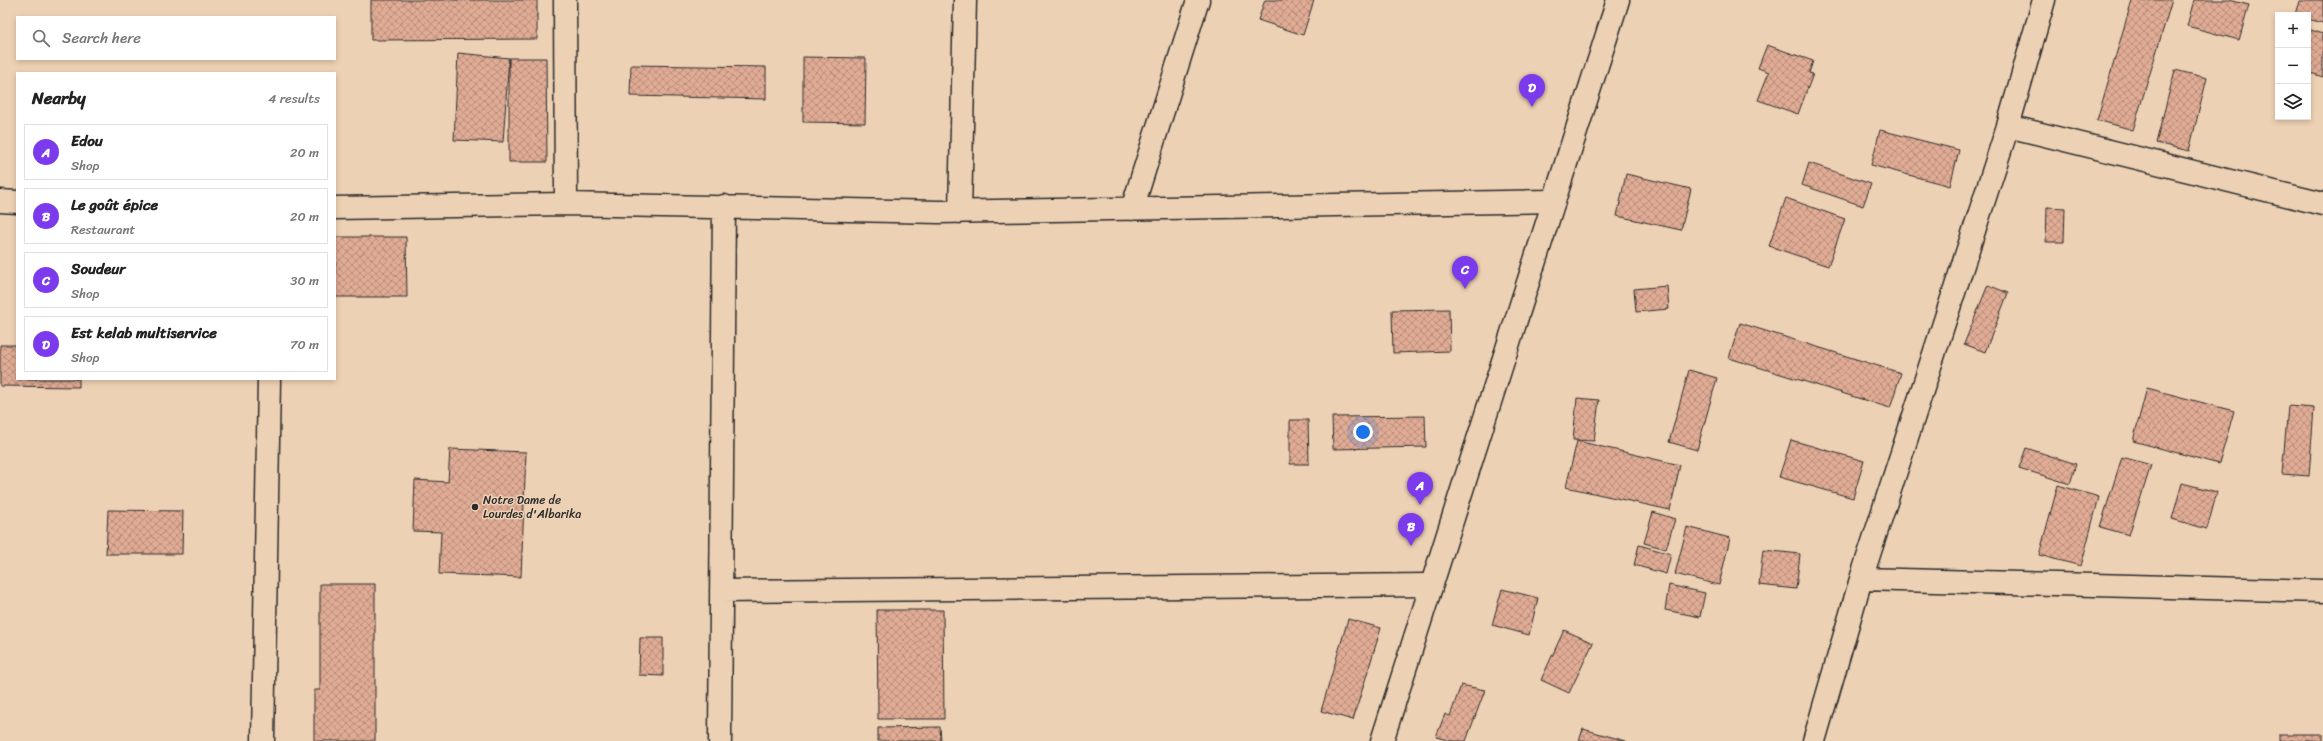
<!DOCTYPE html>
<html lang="en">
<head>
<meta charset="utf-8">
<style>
  :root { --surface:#fff; --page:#f6f6f6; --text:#222; --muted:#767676; --line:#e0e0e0; --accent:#7c3aed }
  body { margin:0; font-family:Sriracha,sans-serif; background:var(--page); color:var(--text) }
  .controls { position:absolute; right:12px; top:12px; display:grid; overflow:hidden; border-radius:0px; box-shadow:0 2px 6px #0003 }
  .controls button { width:36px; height:36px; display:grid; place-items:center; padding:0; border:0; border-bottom:1px solid var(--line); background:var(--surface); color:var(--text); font:20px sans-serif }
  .you { position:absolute; left:1363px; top:432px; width:14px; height:14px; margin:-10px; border:3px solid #fff; border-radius:50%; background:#1a73e8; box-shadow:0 0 0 6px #1a73e833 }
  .badge { display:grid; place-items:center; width:26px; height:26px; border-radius:50%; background:var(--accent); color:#fff; font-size:13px; font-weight:700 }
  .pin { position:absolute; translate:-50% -33px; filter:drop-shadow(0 1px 2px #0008) }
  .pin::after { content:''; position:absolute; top:21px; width:14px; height:12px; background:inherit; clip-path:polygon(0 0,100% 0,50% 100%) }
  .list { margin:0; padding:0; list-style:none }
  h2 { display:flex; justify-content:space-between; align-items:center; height:52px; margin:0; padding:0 16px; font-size:17px }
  h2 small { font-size:13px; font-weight:400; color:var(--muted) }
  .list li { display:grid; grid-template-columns:26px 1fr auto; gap:12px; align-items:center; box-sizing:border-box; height:56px; margin:0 8px 8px; padding:0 8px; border:1px solid var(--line); border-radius:0px }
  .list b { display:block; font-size:15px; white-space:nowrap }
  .list p { margin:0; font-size:13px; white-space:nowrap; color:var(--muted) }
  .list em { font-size:13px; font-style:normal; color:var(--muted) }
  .icon { flex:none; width:22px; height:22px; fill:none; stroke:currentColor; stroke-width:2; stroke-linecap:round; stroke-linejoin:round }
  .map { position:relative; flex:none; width:2323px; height:741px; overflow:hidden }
  .search { position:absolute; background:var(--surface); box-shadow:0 2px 6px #0003; left:16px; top:16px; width:320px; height:44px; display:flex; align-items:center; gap:10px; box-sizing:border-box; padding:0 14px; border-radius:0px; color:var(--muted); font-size:15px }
  .panel { position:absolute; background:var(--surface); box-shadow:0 2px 6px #0003; left:16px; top:72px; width:320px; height:308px; border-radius:0px }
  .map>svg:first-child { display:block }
  .building { fill:url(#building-cross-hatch); stroke:#2b2b2b }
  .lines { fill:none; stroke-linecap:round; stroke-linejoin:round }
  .minor-casing { stroke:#2b2b2b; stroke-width:25 }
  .tertiary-casing { stroke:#2b2b2b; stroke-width:25 }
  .minor { stroke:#edd1b4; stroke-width:22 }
  .tertiary { stroke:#edd1b4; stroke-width:22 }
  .poi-dot { fill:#2b2b2b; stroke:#edd1b4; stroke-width:1.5 }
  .labels { text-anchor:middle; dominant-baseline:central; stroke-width:3; stroke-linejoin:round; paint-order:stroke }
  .poi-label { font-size:12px; fill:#2b2b2b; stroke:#edd1b4; text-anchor:start }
</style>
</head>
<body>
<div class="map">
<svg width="2323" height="741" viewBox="0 0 2323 741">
  <defs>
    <pattern id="building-cross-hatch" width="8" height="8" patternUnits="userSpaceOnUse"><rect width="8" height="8" fill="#e1ac95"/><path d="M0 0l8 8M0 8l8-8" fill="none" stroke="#b78c7a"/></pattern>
  </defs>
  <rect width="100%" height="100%" fill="#edd1b4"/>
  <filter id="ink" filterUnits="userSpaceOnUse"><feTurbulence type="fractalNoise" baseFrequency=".025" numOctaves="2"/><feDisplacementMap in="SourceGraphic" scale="8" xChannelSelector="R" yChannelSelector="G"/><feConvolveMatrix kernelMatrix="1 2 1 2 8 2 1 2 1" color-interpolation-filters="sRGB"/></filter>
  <g filter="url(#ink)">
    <path class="building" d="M371 0H537V39L371 40Z
      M1265 0H1314L1303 35 1258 20Z
      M2132 0H2172L2133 130 2097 120Z
      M2194 0H2229L2249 5 2239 40 2187 26Z
      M2299 0H2323V23L2308 19V15H2295Z
      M2308 29 2323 34V77L2308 72Z
      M1767 45 1813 61 1809 73 1813 74 1798 114 1758 100 1769 72 1758 68Z
      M458 53 509 58 503 142 454 140Z
      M803 57 866 58 865 123 803 122Z
      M509 58H546L547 162H509Z
      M631 65 766 67V99L630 96Z
      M2175 70 2207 78 2189 151 2156 143Z
      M1880 130 1959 150 1950 186 1871 165Z
      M1809 163 1871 184 1863 206 1802 185Z
      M1626 174 1691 189 1681 230 1617 216Z
      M1786 198 1845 219 1828 266 1769 246Z
      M2047 207 2065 208 2064 242H2046Z
      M335 237H406L407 297H335Z
      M1988 285 2008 293 1985 352 1964 344Z
      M1667 286 1669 309 1636 312 1634 289Z
      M1449 309 1450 351 1393 353 1392 310Z
      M1740 323 1901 373 1890 408 1729 358Z
      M0 345H17V379H79V387L0 386Z
      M1689 370 1717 378 1697 450 1669 442Z
      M2147 388 2234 411 2219 464 2133 441Z
      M1577 398 1599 400 1594 441 1573 440Z
      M2288 406 2314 408 2309 476 2282 474Z
      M1425 416 1426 447 1333 449 1332 417Z
      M1290 420H1308L1309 464H1290Z
      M1791 440 1864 461 1853 498 1779 477Z
      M1577 441 1680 465 1670 510 1566 487Z
      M2026 448 2076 464 2070 484 2019 468Z
      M450 449 526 452 521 577 439 574 441 532 413 531 415 480 448 482Z
      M2122 457 2151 465 2129 535 2100 527Z
      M2182 483 2217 492 2207 529 2172 519Z
      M2058 485 2099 497 2081 566 2039 555Z
      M108 510 183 511 182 554H106Z
      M1653 512 1675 519 1666 549 1644 543Z
      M1687 527 1730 538 1719 585 1675 574Z
      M1639 545 1671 554 1666 574 1634 565Z
      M1763 550 1800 554 1796 589 1759 585Z
      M320 584H375V741H314V690H320Z
      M1669 585 1705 593 1700 617 1665 610Z
      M1502 589 1538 598 1529 635 1492 625Z
      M877 610H943L944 719H878Z
      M1348 619 1381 628 1353 720 1321 711Z
      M1564 630 1593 643 1569 693 1541 680Z
      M640 638H663V676L639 675Z
      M1461 685 1485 690 1466 741H1451L1436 737 1445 714 1450 716Z
      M940 727 941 741H878V728Z
      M1583 729 1626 741H1579Z
      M2279 734H2323V741H2279Z"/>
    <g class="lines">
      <defs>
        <path id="minor" d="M565 0 566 204
          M2008 126 2323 204
          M0 201 17 202
          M335 208 566 204 939 212 1554 201
          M1132 209 1198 0
          M960 212 965 0
          M1861 579 2323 591
          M721 591 1431 585
          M263 741 269 379
          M720 741 724 206
          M1814 741 1861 579 2008 126 2044 0"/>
        <path id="tertiary" d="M1382 741 1618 0"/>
      </defs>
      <use href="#minor" class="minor-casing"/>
      <use href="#tertiary" class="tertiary-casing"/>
      <use href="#minor" class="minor"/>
      <use href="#tertiary" class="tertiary"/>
    </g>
  </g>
  <circle class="poi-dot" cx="475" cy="507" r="4"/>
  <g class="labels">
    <g class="poi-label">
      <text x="483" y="500">Notre Dame de<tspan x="483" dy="14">Lourdes d'Albarika</tspan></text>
    </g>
  </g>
</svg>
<div class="controls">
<button>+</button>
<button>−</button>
<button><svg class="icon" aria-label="layers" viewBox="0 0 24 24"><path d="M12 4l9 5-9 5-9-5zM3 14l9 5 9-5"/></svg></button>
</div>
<div class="you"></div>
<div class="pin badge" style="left:1420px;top:505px">A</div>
<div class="pin badge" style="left:1411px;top:546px">B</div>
<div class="pin badge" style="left:1465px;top:289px">C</div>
<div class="pin badge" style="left:1532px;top:107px">D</div>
<div class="search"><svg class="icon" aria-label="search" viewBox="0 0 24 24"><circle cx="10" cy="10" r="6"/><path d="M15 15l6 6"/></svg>Search here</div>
<section class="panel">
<h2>Nearby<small>4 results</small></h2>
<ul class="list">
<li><span class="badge">A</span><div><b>Edou</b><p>Shop</p></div><em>20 m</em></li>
<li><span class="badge">B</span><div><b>Le goût épice</b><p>Restaurant</p></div><em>20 m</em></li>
<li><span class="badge">C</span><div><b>Soudeur</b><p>Shop</p></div><em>30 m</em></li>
<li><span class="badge">D</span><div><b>Est kelab multiservice</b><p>Shop</p></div><em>70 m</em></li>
</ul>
</section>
</div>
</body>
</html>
